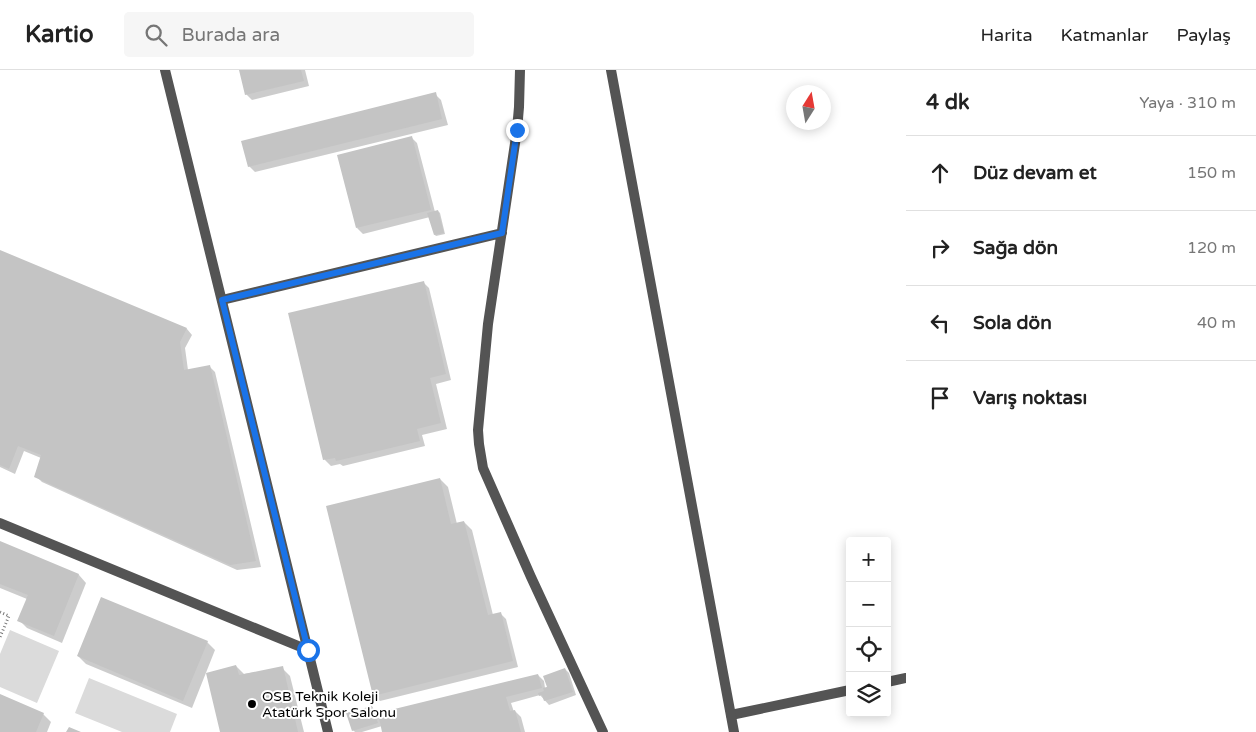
<!DOCTYPE html>
<html lang="tr">
<head>
<meta charset="utf-8">
<style>
  :root { --surface:#fff; --page:#f6f6f6; --text:#222; --muted:#767676; --line:#e0e0e0 }
  body { margin:0; font-family:"Varela Round",sans-serif; background:var(--page); color:var(--text) }
  .controls { position:absolute; right:15px; bottom:15px; display:grid; overflow:hidden; border-radius:5px; box-shadow:0 2px 12px #0003 }
  .controls button { width:45px; height:45px; display:grid; place-items:center; padding:0; border:0; border-bottom:1px solid var(--line); background:var(--surface); color:var(--text); font:25px sans-serif }
  .compass { position:absolute; left:786px; top:15px; width:45px; height:45px; border-radius:50%; background:var(--surface); box-shadow:0 2px 12px #0003; rotate:11deg }
  .stop { position:absolute; width:15px; height:15px; margin:-11px; border:4px solid #1a73e8; border-radius:50%; background:#fff }
  .stop.end { background:#1a73e8; border-color:#fff; box-shadow:0 1px 5px #0008 }
  .list { margin:0; padding:0; list-style:none }
  h2 { display:flex; justify-content:space-between; align-items:center; height:65px; margin:0; padding:0 20px; font-size:21px }
  h2 small { font-size:16px; font-weight:400; color:var(--muted) }
  .list li { display:grid; grid-template-columns:32px 1fr auto; gap:15px; align-items:center; box-sizing:border-box; height:75px; padding:0 20px; border-top:1px solid var(--line) }
  .list b { display:block; font-size:19px; white-space:nowrap }
  .list em { font-size:16px; font-style:normal; color:var(--muted) }
  .icon { flex:none; width:28px; height:28px; fill:none; stroke:currentColor; stroke-width:2; stroke-linecap:round; stroke-linejoin:round }
  .map { position:relative; flex:none; width:906px; height:662px; overflow:hidden }
  header { display:flex; align-items:center; gap:30px; box-sizing:border-box; height:70px; padding:0 25px; background:var(--surface); border-bottom:1px solid var(--line) }
  header strong { font-size:24px }
  nav { display:flex; gap:28px; margin-inline-start:auto; font-size:18px }
  .search { width:350px; height:45px; background:var(--page); display:flex; align-items:center; gap:12px; box-sizing:border-box; padding:0 18px; border-radius:5px; color:var(--muted); font-size:19px }
  main { display:flex }
  aside { flex:1; background:var(--surface) }
  .map>svg:first-child { display:block }
  .green { fill:#dbdbdb }
  .shadow { fill:#0003 }
  .building { fill:#c4c4c4 }
  .lines { fill:none; stroke-linecap:round; stroke-linejoin:round }
  .path { stroke:#767676; stroke-width:3; stroke-dasharray:1 2.5; stroke-linecap:butt }
  .service { stroke:#545454; stroke-width:10 }
  .minor { stroke:#545454; stroke-width:10 }
  .route { stroke:#1a73e8; stroke-width:6 }
  .poi-dot { fill:#000; stroke:#fff; stroke-width:2 }
  .labels { text-anchor:middle; dominant-baseline:central; stroke-width:4; stroke-linejoin:round; paint-order:stroke }
  .poi-label { font-size:14px; fill:#000; stroke:#fff; text-anchor:start }
</style>
</head>
<body>
<header>
<strong>Kartio</strong>
<div class="search"><svg class="icon" aria-label="search" viewBox="0 0 24 24"><circle cx="10" cy="10" r="6"/><path d="M15 15l6 6"/></svg>Burada ara</div>
<nav><a>Harita</a><a>Katmanlar</a><a>Paylaş</a></nav>
</header>
<main>
<div class="map">
<svg width="906" height="662" viewBox="0 0 906 662">
  <rect width="100%" height="100%" fill="#fff"/>
  <path class="green" d="M10 560 59 581 37 633 0 617V584Z
    M89 608 177 644 170 662H122L75 643Z"/>
  <path class="shadow" d="M240 0H305L309 16 252 30 246 24Z
    M435 24 441 30 448 55 255 102 249 96Z
    M411 67 417 73 435 142 438 141 440 143 445 164 436 166 435 165 430 147 363 164 357 158Z
    M0 181 187 259 192 265 185 278 188 300 209 296 215 302 261 497 237 500 42 412 36 406 41 388 24 381 15 404 0 397Z
    M423 212 429 218 451 310 436 314 447 359 422 365 425 376 343 396 340 394 331 396 325 390 289 244Z
    M440 409 448 417 457 454 464 452 472 460 493 545 500 543 506 549 518 597 380 631 374 625Z
    M0 473 79 505 86 513 62 573 27 558 19 550 27 529 0 518Z
    M207 572 215 580 192 638 86 594 78 586Z
    M236 596 244 604 282 598 290 606 304 662H221Z
    M565 599 569 603 576 625 549 635 540 625 511 633 514 642 515 641 521 647 525 662H384L382 656 362 662H355L353 660 372 637 376 641 377 644 538 605 544 611 545 618 548 617Z
    M0 625 43 644 51 652 47 662H0Z"/>
  <path class="building" d="M239 0H301L304 11 245 25Z
    M436 22 442 49 248 97 241 71Z
    M412 66 431 140 356 158 337 85Z
    M438 140 444 163 434 165 427 143Z
    M0 180 187 258 180 272 184 300 210 295 256 491 230 495 34 407 41 385 18 376 9 399 0 395Z
    M424 211 446 304 430 308 441 353 417 359 420 371 336 391 335 388 323 390 288 243Z
    M440 408 451 454 464 451 488 545 501 542 513 591 373 626 326 436Z
    M0 471 79 504 54 566 17 551 28 525 0 514Z
    M101 527 208 571 183 631 77 586Z
    M236 595 239 605 283 596 298 662H220L206 603Z
    M565 598 573 622 544 631 542 625 539 626 538 623 544 621 543 618 547 617 543 606Z
    M538 604 542 618 506 627 510 641 515 640 521 662H382L378 643Z
    M0 624 44 643 36 662H0Z
    M372 636 378 653 352 661 346 643Z
    M69 657 81 662H66Z"/>
  <g class="lines">
    <path class="path" d="M0 542 9 546 0 567"/>
    <path class="service" d="M520 0 519 37 517 60 488 254 478 360 479 374 483 398 531 507 603 662
      M222 230 502 163
      M887 612 906 608
      M731 645 850 620"/>
    <path class="minor" d="M165 0 328 662
      M611 0 734 662
      M0 453 308 580"/>
  </g>
  <g class="lines">
    <path class="route" d="M308 580 222 230 502 163 517 60"/>
  </g>
  <circle class="poi-dot" cx="252" cy="634" r="5"/>
  <g class="labels">
    <g class="poi-label">
      <text x="262" y="626">OSB Teknik Koleji<tspan x="262" dy="16">Atatürk Spor Salonu</tspan></text>
    </g>
  </g>
</svg>
<div class="controls">
<button>+</button>
<button>−</button>
<button><svg class="icon" aria-label="locate" viewBox="0 0 24 24"><circle cx="12" cy="12" r="6"/><path d="M12 2v4M12 18v4M2 12h4M18 12h4"/></svg></button>
<button><svg class="icon" aria-label="layers" viewBox="0 0 24 24"><path d="M12 4l9 5-9 5-9-5zM3 14l9 5 9-5"/></svg></button>
</div>
<svg class="compass" viewBox="-18 -18 36 36"><path d="M0-13l5 13h-10z" fill="#e53935"/><path d="M0 13l5-13h-10z" fill="#767676"/></svg>
<div class="stop" style="left:308px;top:580px"></div>
<div class="stop end" style="left:517px;top:60px"></div>
</div>
<aside>
<h2>4 dk<small>Yaya · 310 m</small></h2>
<ul class="list">
<li><svg class="icon" aria-label="ahead" viewBox="0 0 24 24"><path d="M12 20V5M6 11l6-6 6 6"/></svg><div><b>Düz devam et</b></div><em>150 m</em></li>
<li><svg class="icon" aria-label="right" viewBox="0 0 24 24"><path d="M7 20v-9h11M14 6l5 5-5 5"/></svg><div><b>Sağa dön</b></div><em>120 m</em></li>
<li><svg class="icon" aria-label="left" viewBox="0 0 24 24"><path d="M17 20v-9H6M10 6l-5 5 5 5"/></svg><div><b>Sola dön</b></div><em>40 m</em></li>
<li><svg class="icon" aria-label="arrive" viewBox="0 0 24 24"><path d="M6 21V4h12l-3 4 3 4H6"/></svg><div><b>Varış noktası</b></div></li>
</ul>
</aside>
</main>
</body>
</html>
